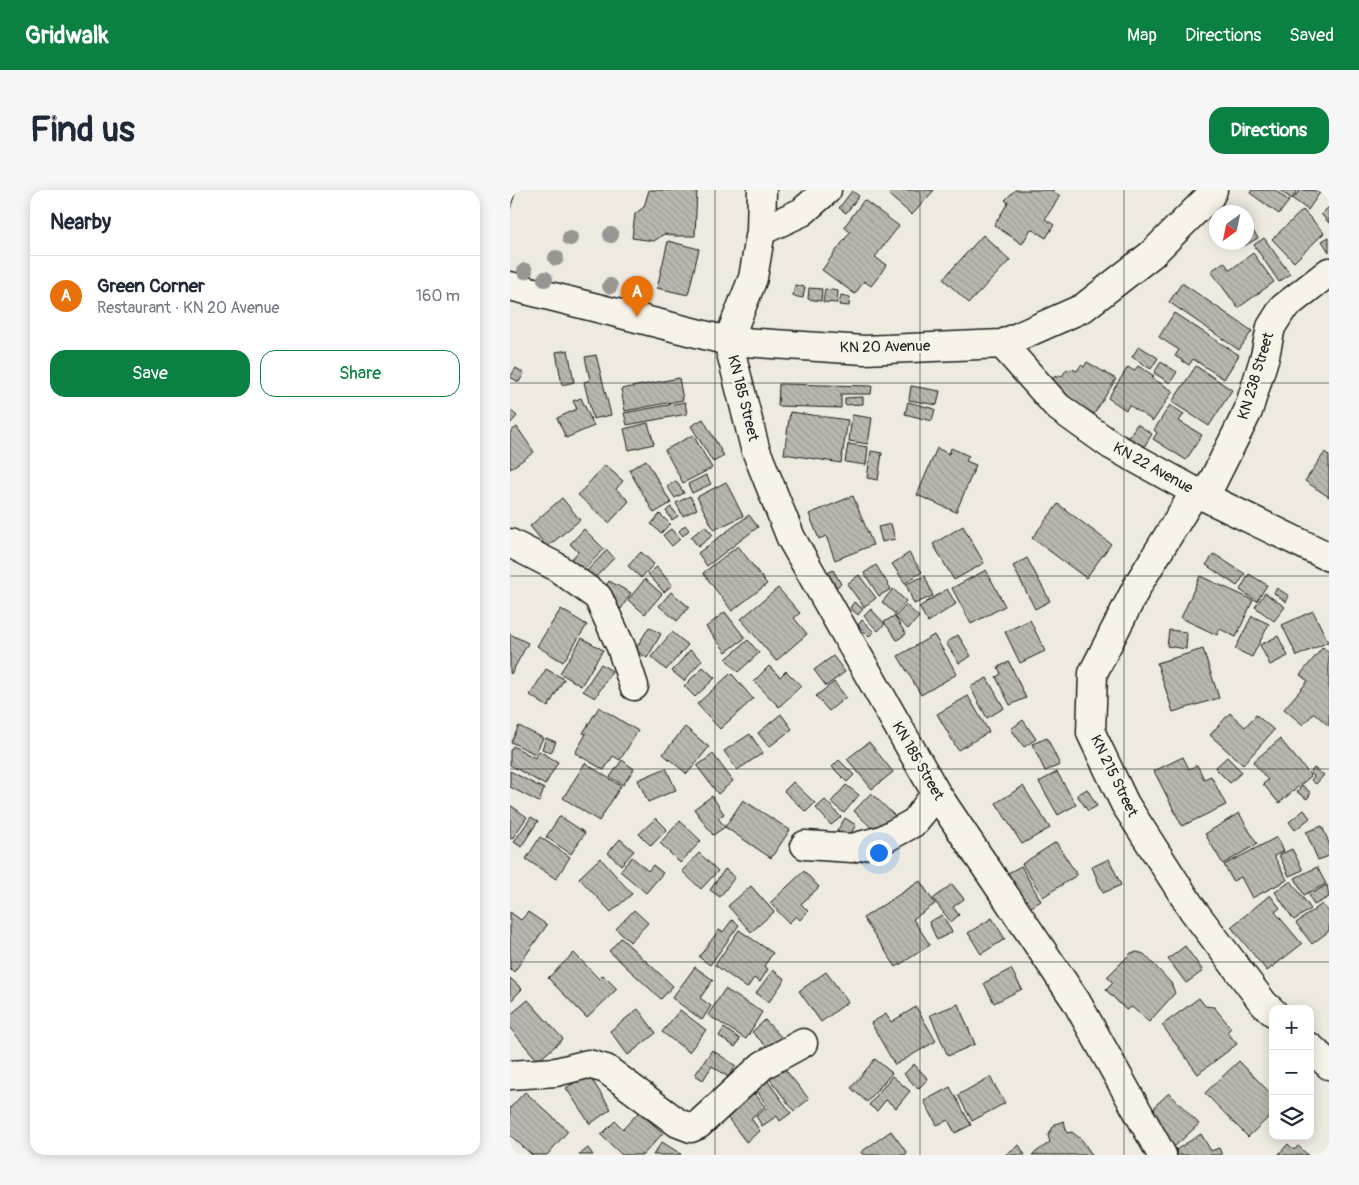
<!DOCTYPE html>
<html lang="en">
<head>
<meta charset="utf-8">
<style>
  :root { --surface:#fff; --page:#f6f6f7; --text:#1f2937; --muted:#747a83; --line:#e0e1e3; --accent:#0b8043 }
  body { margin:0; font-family:Pangolin,sans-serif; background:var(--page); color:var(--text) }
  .controls { position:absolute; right:15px; bottom:15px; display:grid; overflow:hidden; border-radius:10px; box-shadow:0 2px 12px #0003 }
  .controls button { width:45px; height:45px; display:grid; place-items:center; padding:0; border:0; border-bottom:1px solid var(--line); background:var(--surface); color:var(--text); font:25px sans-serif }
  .compass { position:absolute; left:699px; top:15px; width:45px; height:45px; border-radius:50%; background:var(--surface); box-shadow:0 2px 12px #0003; rotate:213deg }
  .you { position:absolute; left:368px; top:662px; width:18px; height:18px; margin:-12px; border:4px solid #fff; border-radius:50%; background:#1a73e8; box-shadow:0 0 0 8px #1a73e833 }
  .badge { display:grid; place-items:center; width:32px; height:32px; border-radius:50%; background:var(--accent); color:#fff; font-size:16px; font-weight:700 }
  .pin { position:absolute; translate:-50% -41px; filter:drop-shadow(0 1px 2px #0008) }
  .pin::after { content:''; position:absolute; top:26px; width:18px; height:15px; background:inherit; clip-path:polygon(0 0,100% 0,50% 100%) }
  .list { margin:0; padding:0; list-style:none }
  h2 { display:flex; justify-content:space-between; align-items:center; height:65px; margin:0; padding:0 20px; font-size:21px }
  h2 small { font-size:16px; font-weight:400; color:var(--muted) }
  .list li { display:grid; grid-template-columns:32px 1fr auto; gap:15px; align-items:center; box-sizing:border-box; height:80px; padding:0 20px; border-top:1px solid var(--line) }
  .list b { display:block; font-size:19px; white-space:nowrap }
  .list p { margin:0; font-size:16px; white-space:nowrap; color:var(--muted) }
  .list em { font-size:16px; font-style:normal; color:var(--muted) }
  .actions { display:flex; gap:10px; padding:15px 20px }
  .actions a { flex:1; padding:11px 0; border:1px solid var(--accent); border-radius:15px; text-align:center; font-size:18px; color:var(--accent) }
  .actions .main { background:var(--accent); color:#fff }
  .icon { flex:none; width:28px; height:28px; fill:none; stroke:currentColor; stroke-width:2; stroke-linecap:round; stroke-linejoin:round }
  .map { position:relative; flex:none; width:819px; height:965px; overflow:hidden; border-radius:15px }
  header { display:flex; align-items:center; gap:30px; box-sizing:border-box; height:70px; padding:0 25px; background:var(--accent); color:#fff }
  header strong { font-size:24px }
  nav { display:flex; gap:28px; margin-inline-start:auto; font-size:18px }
  .intro { display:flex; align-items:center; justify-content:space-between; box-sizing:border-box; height:120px; padding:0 30px }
  h1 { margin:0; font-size:35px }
  .button { padding:12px 22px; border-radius:15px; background:var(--accent); color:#fff; font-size:18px; font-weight:700 }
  main { display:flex; gap:30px; padding:0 30px }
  aside { flex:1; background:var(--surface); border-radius:15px; box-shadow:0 2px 12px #0003 }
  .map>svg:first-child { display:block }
  .building { fill:url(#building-back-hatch); stroke:#1c1c1c }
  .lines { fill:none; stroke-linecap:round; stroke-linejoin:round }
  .street-casing { stroke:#1c1c1c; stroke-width:31 }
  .secondary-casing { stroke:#1c1c1c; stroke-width:31 }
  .street { stroke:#f7f3e8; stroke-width:28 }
  .secondary { stroke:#f7f3e8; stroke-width:28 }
  .tree { fill:#989690 }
  .grid { fill:none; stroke:#1c1c1c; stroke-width:1; stroke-opacity:0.55 }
  .labels { text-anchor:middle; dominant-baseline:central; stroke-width:4.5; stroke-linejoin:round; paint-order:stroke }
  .street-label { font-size:15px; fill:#1c1c1c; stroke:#f7f3e8 }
</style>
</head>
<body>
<header>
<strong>Gridwalk</strong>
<nav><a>Map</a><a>Directions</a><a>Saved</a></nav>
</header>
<div class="intro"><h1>Find us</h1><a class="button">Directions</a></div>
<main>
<aside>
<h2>Nearby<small></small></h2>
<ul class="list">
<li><span class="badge" style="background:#e8710a">A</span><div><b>Green Corner</b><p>Restaurant · KN 20 Avenue</p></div><em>160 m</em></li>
</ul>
<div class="actions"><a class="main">Save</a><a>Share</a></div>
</aside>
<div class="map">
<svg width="819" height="965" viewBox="0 0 819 965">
  <defs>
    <pattern id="building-back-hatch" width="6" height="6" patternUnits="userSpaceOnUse" patternTransform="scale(1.25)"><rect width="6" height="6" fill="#bab7af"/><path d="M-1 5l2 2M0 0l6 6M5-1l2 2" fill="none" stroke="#9f9d96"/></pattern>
  </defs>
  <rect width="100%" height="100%" fill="#eeeae0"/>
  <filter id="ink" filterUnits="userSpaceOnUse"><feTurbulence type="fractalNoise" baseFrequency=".02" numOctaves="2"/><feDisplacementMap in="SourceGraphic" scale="10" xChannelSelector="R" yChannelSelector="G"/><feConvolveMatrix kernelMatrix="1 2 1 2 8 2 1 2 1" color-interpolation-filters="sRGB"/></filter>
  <g filter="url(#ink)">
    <path class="building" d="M139 0H187L185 46H165L154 44 144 51 122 48 125 24 134 17Z
      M383 0H424L402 25 379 5Z
      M505 0H542L550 6 535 29 544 35 536 48 521 39 512 54 484 35 498 13 495 10Z
      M742 0H765L779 11 769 24 740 3Z
      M769 0H787L782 9Z
      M790 0 811 1 798 20 783 9Z
      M342 1 349 6 336 23 329 18Z
      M0 2 5 4 0 19Z
      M354 10 389 36 365 67 376 75 369 86 361 96 354 91 345 104 312 80 340 42 334 37Z
      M819 17V33L811 24Z
      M793 20 814 43 784 72 762 49Z
      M739 35 748 48 734 56 732 52H736V37Z
      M473 45 500 70 459 113 433 89Z
      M819 47V62L812 51Z
      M754 48 780 84 769 92 744 55Z
      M158 51 189 59 178 105 147 98Z
      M743 63 764 92 728 118 701 81 714 72 720 80Z
      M672 93 742 141 729 160 659 112Z
      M285 95 295 97 293 108 283 106Z
      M299 98 312 99 311 111 298 109Z
      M315 99 328 101 327 113 313 112Z
      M331 105 340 107 339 116 329 115Z
      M664 123 729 165 714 189 683 169 679 175 665 166 669 160 649 147Z
      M629 156 648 168 641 179 622 167Z
      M58 160 64 192 52 195 46 162Z
      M86 165 101 225 83 229 74 192 80 190 75 167Z
      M577 172 606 189 584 224 539 196 545 186 547 188 549 185 552 186 557 179 560 181 562 179 567 181 571 175 574 177Z
      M651 172 667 182 660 193 644 183Z
      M628 176 644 186 642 188 663 201 643 231 619 215 616 220 598 208 618 177 624 181Z
      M686 176 722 200 699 236 662 212Z
      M6 178 14 183 9 192 0 187Z
      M169 188 173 210 115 221 111 199Z
      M269 194 362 196 361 204H331V218L268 216Z
      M401 196 430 201 427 215 399 210Z
      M353 207V214L335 215V208Z
      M71 208 84 236 56 248 47 228 67 219 63 211Z
      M175 212 177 224 117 235 114 223Z
      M398 212 425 219 422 231 395 224Z
      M660 215 674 224 669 231 692 245 676 270 643 249 647 243 644 240Z
      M0 220 7 226 0 234Z
      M280 222 338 230 331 273 274 264Z
      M342 225 362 228 358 254 339 251Z
      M193 229 214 266 203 272 181 236Z
      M138 233 144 254 119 260 114 239Z
      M627 234 642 244 634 257 619 248Z
      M7 237 24 262 0 279V242Z
      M183 245 202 278 173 293 155 260Z
      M338 254 358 257 356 275 335 272Z
      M427 258 439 264 441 258 459 266 456 271 466 275 446 322 407 305Z
      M361 261 372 263 368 290 357 288Z
      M815 262 819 266V307L795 291Z
      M136 270 161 313 144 323 119 280Z
      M95 275 113 291 106 299 119 311 99 333 68 305Z
      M196 285 201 294 182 303 178 294Z
      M166 291 174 303 165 308 157 296Z
      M216 292 233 326 204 340 187 307Z
      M180 306 187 319 173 326 166 313Z
      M343 306 363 355 325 370 316 346 309 349 299 324Z
      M52 308 70 330 37 357 20 336Z
      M548 314 601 354 576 388 522 348Z
      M161 317 168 326 162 330 156 321Z
      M150 324 160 334 151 343 141 334Z
      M239 325 248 337 197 376 188 363Z
      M381 334 385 349 372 352 368 337Z
      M175 335 179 340 173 346 169 341Z
      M195 336 203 345 188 357 181 347Z
      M453 336 474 373 444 390 423 354Z
      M74 339 94 359 68 386 56 375 68 362 60 354Z
      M161 339 170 349 162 356 153 345Z
      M228 356 257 394 222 421 193 383Z
      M97 360 104 368 79 394 72 386Z
      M131 362 144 374 131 388 118 376Z
      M399 363 412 382 395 393 382 374Z
      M704 364 735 384 727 396 696 375Z
      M517 368 540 411 525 419 503 376Z
      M366 375 381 399 369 406 354 383Z
      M147 377 162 395 154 402 138 384Z
      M323 380 331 394 319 402 310 388Z
      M476 380 495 416 461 434 442 398Z
      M739 384 757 395 747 411 730 400Z
      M349 385 366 408 354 417 337 394Z
      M415 386 423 406 404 414 396 394Z
      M690 386 743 410 726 447 710 439 707 445 671 428Z
      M135 389 152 404 135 424 118 410Z
      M99 391 121 403 111 419 90 407Z
      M268 398 290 423 284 428 297 444 266 471 231 429Z
      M767 398 779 406 776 412 764 403Z
      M383 399 396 411 385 424 372 412Z
      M437 399 446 414 418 432 409 417Z
      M161 402 179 417 167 431 149 416Z
      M755 403 775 417 764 431 745 417Z
      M344 412 353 419 348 425 340 418Z
      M396 415 409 427 398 439 385 427Z
      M51 419 77 435 53 472 27 456Z
      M361 419 375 434 368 441 354 426Z
      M803 421 818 452 787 466 772 435Z
      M215 422 235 448 216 462 196 437Z
      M384 426 396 444 387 450 374 432Z
      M742 426 759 434 742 467 725 459Z
      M352 430 364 442 359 446 348 435Z
      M520 430 535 461 510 473 495 442Z
      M139 437 151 444 137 468 125 460Z
      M659 440 677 442 676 459 657 456Z
      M162 442 178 455 156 480 141 467Z
      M0 444 18 453 1 484 0 483Z
      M424 445 447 484 411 505 388 466Z
      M448 445 461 466 449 473 436 453Z
      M768 446 778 466 760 475 750 455Z
      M72 448 93 460 71 496 50 483Z
      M238 450 249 463 228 482 216 469Z
      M813 457 819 463V536L804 523 793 535 774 519 798 491 790 485Z
      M693 459 709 508 663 522 647 473Z
      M180 460 192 470 174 491 162 481Z
      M323 466 335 482 316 496 304 480Z
      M499 472 516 508 500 515 486 487 491 484 488 477Z
      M91 474 102 481 85 508 73 501Z
      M259 476 270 487 276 481 291 496 269 517 244 491Z
      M193 477 205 488 185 507 174 496Z
      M36 479 54 489 38 517 20 505Z
      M221 483 243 509 210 539 187 514Z
      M477 488 494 518 477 528 460 497Z
      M324 492 336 507 319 521 306 506Z
      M458 506 479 542 448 560 427 524Z
      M89 517 128 541 110 570 103 566 94 580 65 563 76 544 73 543Z
      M720 523 735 537 746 525 764 540 733 575 700 545Z
      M271 524 282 539 259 557 248 543Z
      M513 530 526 549 514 557 501 539Z
      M9 536 33 548 25 564 1 552Z
      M175 537 199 557 177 584 153 564Z
      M240 544 253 563 227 580 214 561Z
      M36 548 46 552 41 563 32 559Z
      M537 548 550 575 535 581 522 554Z
      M770 549 801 586 769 613 753 594 758 590 743 572Z
      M359 552 383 582 362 599 337 569Z
      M3 556 25 568 29 561 48 572 35 595 0 575V561Z
      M203 564 223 591 208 604 187 576Z
      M673 567 679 579 687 575 694 589 701 586 716 615 672 636 644 581Z
      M717 567 732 582 720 593 705 578Z
      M112 570 124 579 113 595 100 587Z
      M329 570 344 585 337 592 322 577Z
      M75 573 111 596 89 631 53 608Z
      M156 578 166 600 138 612 128 590Z
      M804 578 814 585 806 594 801 590 804 586 800 583Z
      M0 581 34 599 29 612 0 597Z
      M547 582 566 615 548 625 529 592Z
      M283 592 305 613 296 622 274 601Z
      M336 595 349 605 334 623 321 612Z
      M792 595 801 603 797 609 787 602Z
      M513 596 540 638 512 654 486 613Z
      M577 599 587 616 578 621 567 605Z
      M361 603 388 629 371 647 344 621Z
      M202 606 214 624 208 628 215 637 203 645 184 619Z
      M233 610 280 640 261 668 215 637Z
      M315 610 331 627 321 635 306 618Z
      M0 615 17 627 2 649 0 648Z
      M794 620 800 628 785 640 779 632Z
      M729 623 747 654 713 674 695 644Z
      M50 626 75 643 61 664 36 647Z
      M21 627 28 631 11 657 4 652Z
      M146 628 157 639 141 656 129 644Z
      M335 628 346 635 338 648 327 641Z
      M170 631 191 651 170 673 150 653Z
      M812 636 819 653V666L808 670 796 642Z
      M30 647 60 667 46 689 16 669Z
      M767 647 774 661 764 666 777 690 742 708 731 687 723 691 714 675Z
      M110 649 124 661 111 675 98 663Z
      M546 652 567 685 533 707 512 674Z
      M782 659 793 680 779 686 769 665Z
      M189 663 208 681 191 699 172 681Z
      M122 667 138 681 143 675 153 683 136 703 110 681Z
      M90 668 122 704 101 722 69 688Z
      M599 669 611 695 593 703 582 677Z
      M511 676 531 711 518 719 498 683Z
      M807 677 816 694 794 705 785 688Z
      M215 679 225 687 210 707 200 700Z
      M294 681 309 697 291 714 298 721 290 730 286 726 279 733 260 713Z
      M410 691 425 714 403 729 420 755 386 777 353 728Z
      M781 691 801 719 784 730 765 702Z
      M442 694 454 709 443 717 449 725 441 732 423 709Z
      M817 695 819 707 804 715 799 705Z
      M241 696 264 722 241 742 218 716Z
      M760 705 770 718 765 722 792 754 757 781 721 737Z
      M812 714 819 722V741L802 754 786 733Z
      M124 720 138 733 120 752 106 739Z
      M0 722 11 730 18 722 37 735 4 782 0 778Z
      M432 725 442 742 427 750 419 732Z
      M482 728 495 749 471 764 458 743Z
      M222 730 229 735 200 775 189 767 209 740 213 742Z
      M229 740 263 763 254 776 258 779 250 792 244 788 237 798 205 775Z
      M111 748 163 796 151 809 99 761Z
      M675 756 693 781 676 793 658 769Z
      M627 762 634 764 661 793 665 803 639 832 622 817 616 820 596 800 603 793 597 787 621 763Z
      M64 763 89 789 93 785 107 799 77 828 38 788Z
      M185 777 203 790 190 808 201 816 192 830 162 808Z
      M501 779 512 799 484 813 474 793Z
      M263 780 275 789 259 812 246 803Z
      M316 782 338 812 311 832 289 801Z
      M0 788 12 799 0 812Z
      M215 799 252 822 236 849 198 825Z
      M689 808 695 816 704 817 721 838 717 842 727 854 688 884 652 835Z
      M18 810 53 849 28 871 0 838V825Z
      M448 814 465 854 438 866 420 825Z
      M406 817 426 851 385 875 361 833 376 824 381 832Z
      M128 819 146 843 118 865 100 841Z
      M170 820 196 840 179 862 152 842Z
      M255 830 276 852 264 864 242 842Z
      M214 838 230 849 225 857 209 846Z
      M202 860 226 876 218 887 202 876 193 890 185 885Z
      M365 869 382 883 357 912 341 898Z
      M729 871 763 906V923L738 947 695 903Z
      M404 874 418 889 408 899 394 884Z
      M273 877 299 909 284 921 259 888Z
      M78 884 101 919 80 934 56 898Z
      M254 886 281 923 270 931 267 926 252 936 246 926 258 917 242 894Z
      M382 886 400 901 386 918 376 910 367 921 359 915Z
      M480 887 495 913 462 931 448 905Z
      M440 897 461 935 445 943 438 930 427 935 414 911Z
      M243 901 255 917 241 928 250 941 236 952 214 923Z
      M15 902 58 941 37 965H22L0 945V918Z
      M659 903 689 934 664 957 646 937 651 932 643 923 646 915Z
      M129 922 153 943 133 965H112L91 945 105 931 113 939Z
      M554 931 557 943 562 942 572 950 582 965H522L540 952 538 945 545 934Z
      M381 941 397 963 395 965H353L351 962Z
      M691 944 701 961 709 958 712 965H662L661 963Z
      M152 952 171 964 170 965H143Z
      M778 954 784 960 788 956 798 965H768Z
      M509 955 515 965H495Z
      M78 958 83 965H69Z"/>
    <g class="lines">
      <defs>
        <path id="street" d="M252 0 251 41 243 88 218 151 245 258 281 348 426 603 566 811 652 965
          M251 41 292 22 317 0
          M685 302 629 393 583 483 581 543 615 614 683 720 754 814 763 822
          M695 307 738 221 755 166 761 137 773 118 819 82
          M0 353 45 376 88 407 111 457 124 496
          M295 655 342 658 372 650 405 632 426 603
          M800 857 819 875
          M0 885 46 882 78 874 96 879 168 933 181 938 188 935 253 875 293 853"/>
        <path id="secondary" d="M0 96 218 151 354 160 492 154 573 118 642 64 700 6 703 0
          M492 154 548 217 601 255 695 307 819 367"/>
      </defs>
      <use href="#street" class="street-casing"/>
      <use href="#secondary" class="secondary-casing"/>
      <use href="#street" class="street"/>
      <use href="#secondary" class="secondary"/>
    </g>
    <g class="tree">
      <circle cx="101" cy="45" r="8"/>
      <circle cx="60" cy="48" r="8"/>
      <circle cx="46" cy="68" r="8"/>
      <circle cx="15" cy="81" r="8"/>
      <circle cx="35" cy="89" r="8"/>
      <circle cx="100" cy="96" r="8"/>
    </g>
  </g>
  <path class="grid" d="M205 0V965M410 0V965M614 0V965M0 193H819M0 386H819M0 579H819M0 772H819"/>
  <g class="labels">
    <g class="street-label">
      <text transform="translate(375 157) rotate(-1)">KN 20 Avenue</text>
      <text transform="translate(746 186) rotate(-73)">KN 238 Street</text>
      <text transform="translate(233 208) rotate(76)">KN 185 Street</text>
      <text transform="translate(643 278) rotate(29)">KN 22 Avenue</text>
      <text transform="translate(408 571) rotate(60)">KN 185 Street</text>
      <text transform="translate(604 586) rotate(64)">KN 215 Street</text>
    </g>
  </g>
</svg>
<div class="controls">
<button>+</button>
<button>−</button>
<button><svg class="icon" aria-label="layers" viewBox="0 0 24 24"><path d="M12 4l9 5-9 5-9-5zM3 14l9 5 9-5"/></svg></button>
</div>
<svg class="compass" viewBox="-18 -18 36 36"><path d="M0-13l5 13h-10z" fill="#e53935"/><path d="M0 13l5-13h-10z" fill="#747a83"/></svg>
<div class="you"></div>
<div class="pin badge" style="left:127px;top:127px;background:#e8710a">A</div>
</div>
</main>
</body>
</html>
